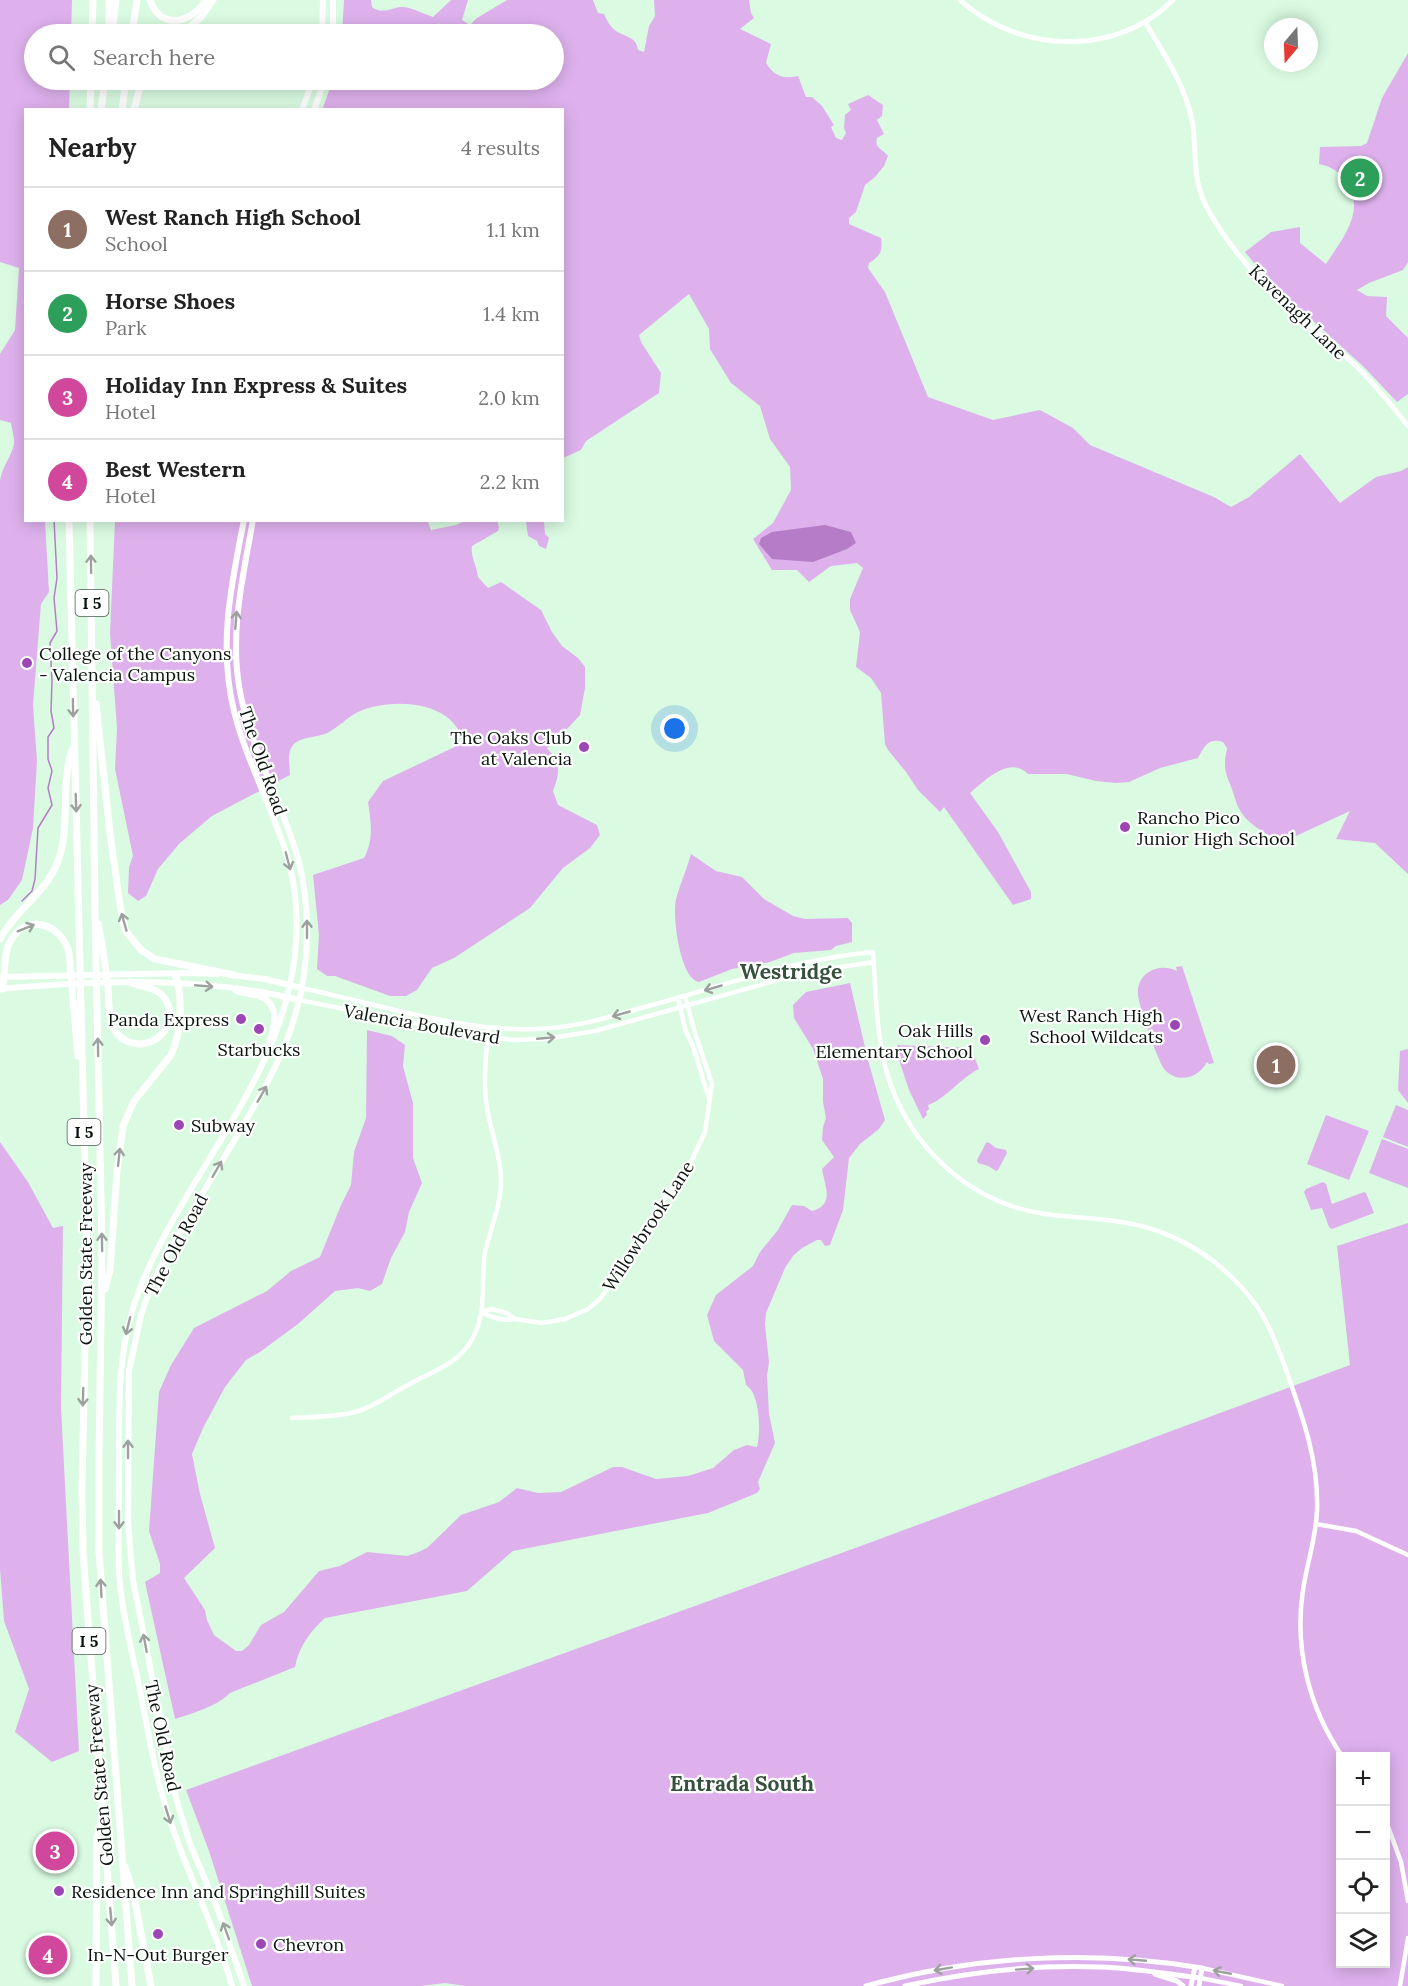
<!DOCTYPE html>
<html lang="en">
<head>
<meta charset="utf-8">
<style>
  :root { --surface:#fff; --page:#f2f2f2; --text:#222; --muted:#767676; --line:#e0e0e0; --accent:#0f766e }
  body { margin:0; font-family:Lora,serif; background:var(--page); color:var(--text) }
  .controls { position:absolute; right:18px; bottom:18px; display:grid; overflow:hidden; border-radius:0px; box-shadow:0 3px 15px #0003 }
  .controls button { width:54px; height:54px; display:grid; place-items:center; padding:0; border:0; border-bottom:2px solid var(--line); background:var(--surface); color:var(--text); font:30px sans-serif }
  .compass { position:absolute; left:1264px; top:18px; width:54px; height:54px; border-radius:50%; background:var(--surface); box-shadow:0 3px 15px #0003; rotate:199deg }
  .you { position:absolute; left:675px; top:729px; width:21px; height:21px; margin:-15px; border:4px solid #fff; border-radius:50%; background:#1a73e8; box-shadow:0 0 0 9px #1a73e833 }
  .badge { display:grid; place-items:center; width:39px; height:39px; border-radius:50%; background:var(--accent); color:#fff; font-size:20px; font-weight:700 }
  .pin { position:absolute; translate:-50% -50%; border:3px solid #fff; box-shadow:0 2px 6px #0006 }
  .list { margin:0; padding:0; list-style:none }
  h2 { display:flex; justify-content:space-between; align-items:center; height:78px; margin:0; padding:0 24px; font-size:26px }
  h2 small { font-size:20px; font-weight:400; color:var(--muted) }
  .list li { display:grid; grid-template-columns:39px 1fr auto; gap:18px; align-items:center; box-sizing:border-box; height:84px; padding:0 24px; border-top:2px solid var(--line) }
  .list b { display:block; font-size:22px; white-space:nowrap }
  .list p { margin:0; font-size:20px; white-space:nowrap; color:var(--muted) }
  .list em { font-size:20px; font-style:normal; color:var(--muted) }
  .icon { flex:none; width:33px; height:33px; fill:none; stroke:currentColor; stroke-width:2; stroke-linecap:round; stroke-linejoin:round }
  .map { position:relative; flex:none; width:1408px; height:1986px; overflow:hidden }
  .search { position:absolute; background:var(--surface); box-shadow:0 3px 15px #0003; left:24px; top:24px; width:540px; height:66px; display:flex; align-items:center; gap:15px; box-sizing:border-box; padding:0 21px; border-radius:33px; color:var(--muted); font-size:22px }
  .panel { position:absolute; background:var(--surface); box-shadow:0 3px 15px #0003; left:24px; top:108px; width:540px; height:414px; border-radius:0px }
  .map>svg:first-child { display:block }
  .green { fill:#deb1ed; fill-rule:evenodd }
  .water { fill:#b57dc7 }
  .lines { fill:none; stroke-linecap:round; stroke-linejoin:round }
  .stream { stroke:#b57dc7; stroke-width:1.5 }
  .tertiary { stroke:#fff; stroke-width:4.5 }
  .secondary { stroke:#fff; stroke-width:5 }
  .primary { stroke:#fff; stroke-width:6 }
  .motorway { stroke:#fff; stroke-width:7 }
  .oneway { stroke:#9da19e }
  .poi-dot { fill:#9b46b4; stroke:#fefefe; stroke-width:2 }
  .labels { text-anchor:middle; dominant-baseline:central; stroke-width:4.5; stroke-linejoin:round; paint-order:stroke }
  .shield { fill:#fefefe; stroke:#525b55; stroke-width:1.5 }
  .shield-label { font-size:16px; font-weight:bold; fill:#09150c }
  .street-label { font-size:18px; fill:#09150c; stroke:#fefefe }
  .poi-label { font-size:18px; fill:#09150c; stroke:#fefefe; text-anchor:start }
  .quarter-label { font-size:21px; font-weight:bold; fill:#35513c; stroke:#fefefe }
</style>
</head>
<body>
<div class="map">
<svg width="1408" height="1986" viewBox="0 0 1408 1986">
  <rect width="100%" height="100%" fill="#dafbe2"/>
  <path class="green" d="M0 0H72L71 34H34V80H70L69 109 26 110V520L45 521 49 592 41 604 33 705 37 761 33 828 22 880 8 900 0 905V481C2 467 9 460 13 448 16 441 12 431 11 423L0 420V354L15 330 19 268 0 262Z
    M344 0H371L372 7C381 14 390 9 400 7 410 6 424 14 433 17L451 0H468L462 20 470 25 477 18 507 0H593L598 13 604 14C606 19 611 28 616 31 625 37 637 37 638 50L644 52 649 26 655 16 654 0H749L751 13 754 18 740 29 771 44 766 63C774 77 785 79 798 76L806 97H812L822 106 834 125 831 127 836 138 842 140 846 133 844 128 845 115 851 110 848 104 868 95 883 105 882 116 877 120 884 134 877 138C874 148 883 149 888 156L884 166 875 177 865 185 856 212 849 218V224L881 238C883 252 880 256 869 263L868 268 885 292 928 397 993 420 1040 410 1073 428 1090 445 1214 497 1231 507 1249 497 1300 454 1340 503 1376 477 1401 471 1408 467V874L1375 843 1336 839 1350 811 1283 842C1266 834 1247 825 1238 807 1236 802 1234 795 1232 789 1225 772 1223 768 1227 748L1223 742C1208 737 1204 747 1198 758L1160 768 1129 782 1115 783 1096 781 1067 774H1028C1010 755 984 781 970 793L998 832 1031 892V899L1013 905 944 807 940 812 918 790 906 772 888 750 885 744 881 693 871 678 856 667 860 632 850 610V599L863 568 857 563 831 566 809 582 797 570H772L753 539 773 523 791 490 790 467 770 439 760 406 731 383 710 349 709 329 689 294 639 335 641 342 661 373 659 393 586 441 581 450 563 458 562 110H322L333 80H554V34H342Z
    M1408 53V262L1403 270 1369 283 1357 290 1367 296 1387 297 1386 316 1408 338V394L1397 402 1364 367 1271 283 1245 252 1271 232 1300 227V243L1326 264C1342 239 1367 211 1346 181 1340 172 1330 166 1319 164L1320 147 1361 146 1367 143 1382 98Z
    M427 520 431 530 456 525 465 521H497L499 527 498 531 472 546C470 556 477 566 478 577L488 588 501 582 541 610 552 632 562 646 578 658 585 667V688L580 715 552 745 547 748C561 764 560 772 553 791L558 805 597 825 600 835 590 848 563 868 530 908 454 958 432 968 417 990 406 996H390L335 976H327L317 969 319 935 313 875 364 858C374 839 371 823 368 802L383 781 461 744 463 742C454 699 387 697 356 713 346 719 338 727 329 732 319 738 302 736 294 744 286 753 290 764 290 775L212 816 180 843 158 869 146 896 138 901 128 893 129 867 133 856 115 769 117 728 110 633 115 521Z
    M523 521H544L545 534 549 538 546 549 539 546 537 541 528 536 526 522Z
    M691 854 716 871 742 877 764 899 793 916 805 919 848 918 852 923V942L836 946 831 950 794 953 770 962 732 969 699 982C680 979 672 916 676 899 680 884 687 869 691 854Z
    M1182 966 1214 1063 1209 1064 1207 1062C1199 1078 1178 1084 1165 1070 1158 1062 1139 1007 1138 995 1136 973 1159 962 1177 971L1176 967Z
    M850 983 868 1060 885 1120 879 1129 860 1144 849 1158 843 1210 830 1245 825 1246 821 1240H817L802 1248 793 1256 785 1268 766 1313 765 1325 769 1362 767 1376 769 1414 775 1443 758 1482 760 1489 757 1493 708 1513 513 1551 467 1591 325 1618C310 1632 299 1646 295 1667L230 1693C216 1707 193 1713 175 1719L145 1582 160 1573V1564L149 1531 159 1392 171 1365 194 1328 267 1291 291 1271 320 1257 341 1205 351 1185 354 1152 366 1118 367 1030 392 1036 405 1045 403 1066 413 1103V1158L422 1183 409 1212 405 1232 391 1258 382 1284 370 1291 358 1288 335 1291 298 1324 260 1352 246 1360 225 1387 203 1428 192 1454 200 1494 215 1548 184 1578 205 1610 207 1620 214 1635 236 1651H242L249 1645 261 1625 284 1612 319 1571 340 1566 367 1552 407 1556 416 1553 427 1548 461 1515 499 1502 517 1488 538 1493 561 1492 613 1467H622L656 1479 688 1476 713 1468 734 1450 747 1445 757 1447C761 1432 760 1393 746 1385L743 1370 714 1341 707 1315 716 1295 753 1266 760 1252 778 1230 792 1205 804 1206 812 1211C835 1204 825 1187 822 1169L834 1157 822 1140 823 1127 826 1118 823 1102V1079L813 1049 794 1018 793 1005 806 992Z
    M897 1045 971 1048 979 1069C960 1078 946 1099 928 1105L929 1109 926 1112 927 1115 923 1119 909 1090 900 1063Z
    M1408 1049V1103L1398 1090 1400 1051Z
    M1396 1105 1408 1110V1147L1383 1137Z
    M1326 1115 1369 1131 1349 1180 1307 1164Z
    M1382 1139 1408 1149V1188L1369 1173Z
    M0 1142 28 1182 53 1228 63 1226 61 1408 79 1751 52 1762 15 1732 29 1689 4 1621 0 1569Z
    M988 1142 996 1148 1006 1150 1007 1153 998 1170 996 1171 988 1166 978 1163 977 1160 986 1143Z
    M1323 1182 1326 1184 1332 1204 1364 1192 1366 1193 1374 1213 1332 1229 1329 1227 1322 1208 1311 1210 1304 1192 1306 1189Z
    M1408 1223V1986H465L445 1983 421 1986H252L209 1851 186 1790 858 1547 1350 1365 1337 1246ZM1340 1756H1386V1964H1340Z"/>
  <path class="water" d="M825 525 851 532 856 543 847 549 813 562 772 559 759 544 761 538 772 532Z"/>
  <g class="lines">
    <path class="stream" d="M22 901 32 891 35 879 38 828 52 805 48 788 52 771 48 759V737L54 728 51 711 52 681 50 643 57 631 54 598 57 578 54 520"/>
    <path class="tertiary" d="M301 988C380 1004 471 1036 551 1028 586 1025 619 1014 652 1005 725 985 797 959 873 952 876 992 876 1035 887 1073 908 1146 969 1203 1045 1214 1081 1219 1120 1218 1155 1230 1196 1244 1230 1270 1256 1305 1269 1323 1277 1346 1285 1367 1302 1415 1319 1460 1317 1511 1316 1538 1307 1563 1303 1590 1294 1648 1309 1708 1342 1756
      M678 998 685 1029 694 1049 709 1099
      M299 1000 479 1036 514 1040 545 1039 595 1031 807 972 874 962
      M482 1312 491 1309 507 1313 515 1319 542 1323 565 1319 588 1309 599 1300 611 1284 638 1236 693 1158 705 1132 712 1084 695 1033 685 996
      M482 1312C493 1319 503 1321 515 1319
      M292 1418C313 1417 335 1417 355 1412 375 1407 390 1394 408 1385 438 1368 463 1364 477 1329 486 1305 481 1278 485 1253 490 1229 501 1206 501 1181 501 1153 489 1128 486 1101 483 1077 486 1051 489 1028
      M1316 1524 1356 1531 1408 1555
      M1386 1821 1401 1862 1408 1901
      M1202 1968 1282 1986
      M1200 1978 1241 1986
      M1400 1986 1408 1938"/>
    <path class="secondary" d="M960 0C1018 53 1116 58 1173 0
      M1145 22C1163 52 1185 85 1192 120 1198 155 1190 180 1210 213 1227 243 1256 278 1282 301 1307 325 1336 346 1361 371 1378 388 1393 407 1408 426
      M1155 1974 1177 1981 1183 1986
      M866 1986C975 1956 1091 1949 1202 1968L1199 1986
      M905 1986C969 1972 1035 1964 1100 1967 1134 1968 1167 1974 1200 1978
      M1191 1986 1195 1967"/>
    <path class="primary" d="M322 34 323 0
      M333 34V0
      M302 110 313 80
      M314 110 325 80
      M231 975 265 979 301 988
      M0 977 185 973 218 974
      M0 989C98 980 202 976 299 1000
      M236 991C244 994 252 994 259 996 285 1006 271 1033 267 1051
      M232 1986C216 1929 188 1876 170 1820 155 1776 148 1730 139 1685 131 1647 121 1609 119 1571 118 1535 119 1499 119 1463 119 1403 117 1345 140 1288 185 1174 281 1081 295 955 298 925 297 893 289 863 275 811 247 764 234 711 218 646 231 585 244 520
      M244 1986 218 1910 190 1844 176 1798 133 1580 128 1523 129 1371 141 1315 150 1289 165 1258C185 1224 204 1190 225 1156 260 1097 294 1045 304 975 309 937 308 899 299 862 283 802 249 748 239 686 230 630 243 576 253 520"/>
    <path class="motorway" d="M150 0C161 31 192 23 206 0
      M109 27V0
      M92 34 93 0
      M112 34 116 0
      M132 34 137 0
      M182 34 201 17 213 0
      M90 110 91 80
      M101 110 105 80
      M122 110 126 80
      M134 110 142 80
      M69 520 87 1249 82 1489 83 1553 116 1986
      M90 520 95 910 102 1247 99 1458V1552L132 1986
      M96 704 110 833 120 905 125 930 141 950 155 959 234 975
      M98 924C103 945 105 966 108 988 109 1001 108 1018 114 1029 121 1042 137 1047 150 1042 158 1039 163 1034 167 1027 174 1013 168 994 152 989 145 986 138 986 130 982
      M0 939C15 910 46 894 58 861 71 826 60 785 72 750
      M2 989C6 974 3 954 10 942 25 912 62 923 69 953L78 1056
      M105 1289 110 1270 117 1172 123 1126 134 1101 171 1055C182 1032 183 997 175 974
      M125 1867 133 1891 151 1986
      M96 1986 97 1837 101 1822"/>
  </g>
  <defs><path id="oneway-shaft" d="M-6 0H5M1.5-3L5.5 0L1.5 3" fill="none" stroke-width="1.6" stroke-linecap="round" stroke-linejoin="round" transform="scale(1.5)"/></defs>
  <g class="oneway">
    <use href="#oneway-shaft" transform="translate(91 564) rotate(-91)"/>
    <use href="#oneway-shaft" transform="translate(236 620) rotate(-85)"/>
    <use href="#oneway-shaft" transform="translate(73 708) rotate(89)"/>
    <use href="#oneway-shaft" transform="translate(76 803) rotate(88)"/>
    <use href="#oneway-shaft" transform="translate(288 861) rotate(75)"/>
    <use href="#oneway-shaft" transform="translate(124 922) rotate(-106)"/>
    <use href="#oneway-shaft" transform="translate(26 928) rotate(-22)"/>
    <use href="#oneway-shaft" transform="translate(307 929) rotate(-90)"/>
    <use href="#oneway-shaft" transform="translate(204 986) rotate(5)"/>
    <use href="#oneway-shaft" transform="translate(713 988) rotate(164)"/>
    <use href="#oneway-shaft" transform="translate(621 1014) rotate(164)"/>
    <use href="#oneway-shaft" transform="translate(546 1038) rotate(-5)"/>
    <use href="#oneway-shaft" transform="translate(98 1047) rotate(-91)"/>
    <use href="#oneway-shaft" transform="translate(262 1094) rotate(-60)"/>
    <use href="#oneway-shaft" transform="translate(119 1157) rotate(-84)"/>
    <use href="#oneway-shaft" transform="translate(217 1169) rotate(-60)"/>
    <use href="#oneway-shaft" transform="translate(102 1242) rotate(-91)"/>
    <use href="#oneway-shaft" transform="translate(128 1326) rotate(104)"/>
    <use href="#oneway-shaft" transform="translate(83 1397) rotate(92)"/>
    <use href="#oneway-shaft" transform="translate(128 1449) rotate(-90)"/>
    <use href="#oneway-shaft" transform="translate(119 1520) rotate(90)"/>
    <use href="#oneway-shaft" transform="translate(101 1588) rotate(-93)"/>
    <use href="#oneway-shaft" transform="translate(145 1643) rotate(-101)"/>
    <use href="#oneway-shaft" transform="translate(168 1815) rotate(73)"/>
    <use href="#oneway-shaft" transform="translate(111 1917) rotate(85)"/>
    <use href="#oneway-shaft" transform="translate(226 1931) rotate(-110)"/>
    <use href="#oneway-shaft" transform="translate(1137 1960) rotate(-175)"/>
    <use href="#oneway-shaft" transform="translate(943 1969) rotate(170)"/>
    <use href="#oneway-shaft" transform="translate(1025 1969) rotate(-4)"/>
    <use href="#oneway-shaft" transform="translate(1222 1972) rotate(-169)"/>
  </g>
  <g class="poi-dot">
    <circle cx="27" cy="663" r="6"/>
    <circle cx="584" cy="747" r="6"/>
    <circle cx="1125" cy="827" r="6"/>
    <circle cx="241" cy="1019" r="6"/>
    <circle cx="1175" cy="1025" r="6"/>
    <circle cx="259" cy="1029" r="6"/>
    <circle cx="985" cy="1040" r="6"/>
    <circle cx="179" cy="1125" r="6"/>
    <circle cx="59" cy="1891" r="6"/>
    <circle cx="158" cy="1934" r="6"/>
    <circle cx="261" cy="1944" r="6"/>
  </g>
  <g class="labels">
    <g class="shield">
      <rect x="75.5" y="590" width="33" height="26" rx="4.5"/>
      <rect x="67.5" y="1119" width="33" height="26" rx="4.5"/>
      <rect x="72.5" y="1628" width="33" height="26" rx="4.5"/>
    </g>
    <g class="shield-label">
      <text x="92" y="603">I 5</text>
      <text x="84" y="1132">I 5</text>
      <text x="89" y="1641">I 5</text>
    </g>
    <g class="street-label">
      <text transform="translate(1298 312) rotate(44)">Kavenagh Lane</text>
      <text transform="translate(263 761) rotate(71)">The Old Road</text>
      <text transform="translate(422 1024) rotate(10)">Valencia Boulevard</text>
      <text transform="translate(648 1226) rotate(-57)">Willowbrook Lane</text>
      <text transform="translate(176 1245) rotate(-62)">The Old Road</text>
      <text transform="translate(85 1254) rotate(-90)">Golden State Freeway</text>
      <text transform="translate(163 1736) rotate(78)">The Old Road</text>
      <text transform="translate(99 1775) rotate(-95)">Golden State Freeway</text>
    </g>
    <g class="poi-label">
      <text x="39" y="653">College of the Canyons<tspan x="39" dy="21">- Valencia Campus</tspan></text>
      <text x="572" y="737" text-anchor="end">The Oaks Club<tspan x="572" dy="21">at Valencia</tspan></text>
      <text x="1137" y="817">Rancho Pico<tspan x="1137" dy="21">Junior High School</tspan></text>
      <text x="1163" y="1015" text-anchor="end">West Ranch High<tspan x="1163" dy="21">School Wildcats</tspan></text>
      <text x="229" y="1019" text-anchor="end">Panda Express</text>
      <text x="973" y="1030" text-anchor="end">Oak Hills<tspan x="973" dy="21">Elementary School</tspan></text>
      <text x="259" y="1049" text-anchor="middle">Starbucks</text>
      <text x="191" y="1125">Subway</text>
      <text x="71" y="1891">Residence Inn and Springhill Suites</text>
      <text x="273" y="1944">Chevron</text>
      <text x="158" y="1954" text-anchor="middle">In-N-Out Burger</text>
    </g>
    <g class="quarter-label">
      <text x="791" y="971">Westridge</text>
      <text x="742" y="1783">Entrada South</text>
    </g>
  </g>
</svg>
<div class="controls">
<button>+</button>
<button>−</button>
<button><svg class="icon" aria-label="locate" viewBox="0 0 24 24"><circle cx="12" cy="12" r="6"/><path d="M12 2v4M12 18v4M2 12h4M18 12h4"/></svg></button>
<button><svg class="icon" aria-label="layers" viewBox="0 0 24 24"><path d="M12 4l9 5-9 5-9-5zM3 14l9 5 9-5"/></svg></button>
</div>
<svg class="compass" viewBox="-18 -18 36 36"><path d="M0-13l5 13h-10z" fill="#e53935"/><path d="M0 13l5-13h-10z" fill="#767676"/></svg>
<div class="you"></div>
<div class="pin badge" style="left:1276px;top:1065px;background:#8d6e63">1</div>
<div class="pin badge" style="left:1360px;top:178px;background:#2e9e5b">2</div>
<div class="pin badge" style="left:55px;top:1851px;background:#d1479c">3</div>
<div class="pin badge" style="left:48px;top:1955px;background:#d1479c">4</div>
<div class="search"><svg class="icon" aria-label="search" viewBox="0 0 24 24"><circle cx="10" cy="10" r="6"/><path d="M15 15l6 6"/></svg>Search here</div>
<section class="panel">
<h2>Nearby<small>4 results</small></h2>
<ul class="list">
<li><span class="badge" style="background:#8d6e63">1</span><div><b>West Ranch High School</b><p>School</p></div><em>1.1 km</em></li>
<li><span class="badge" style="background:#2e9e5b">2</span><div><b>Horse Shoes</b><p>Park</p></div><em>1.4 km</em></li>
<li><span class="badge" style="background:#d1479c">3</span><div><b>Holiday Inn Express &amp; Suites</b><p>Hotel</p></div><em>2.0 km</em></li>
<li><span class="badge" style="background:#d1479c">4</span><div><b>Best Western</b><p>Hotel</p></div><em>2.2 km</em></li>
</ul>
</section>
</div>
</body>
</html>
